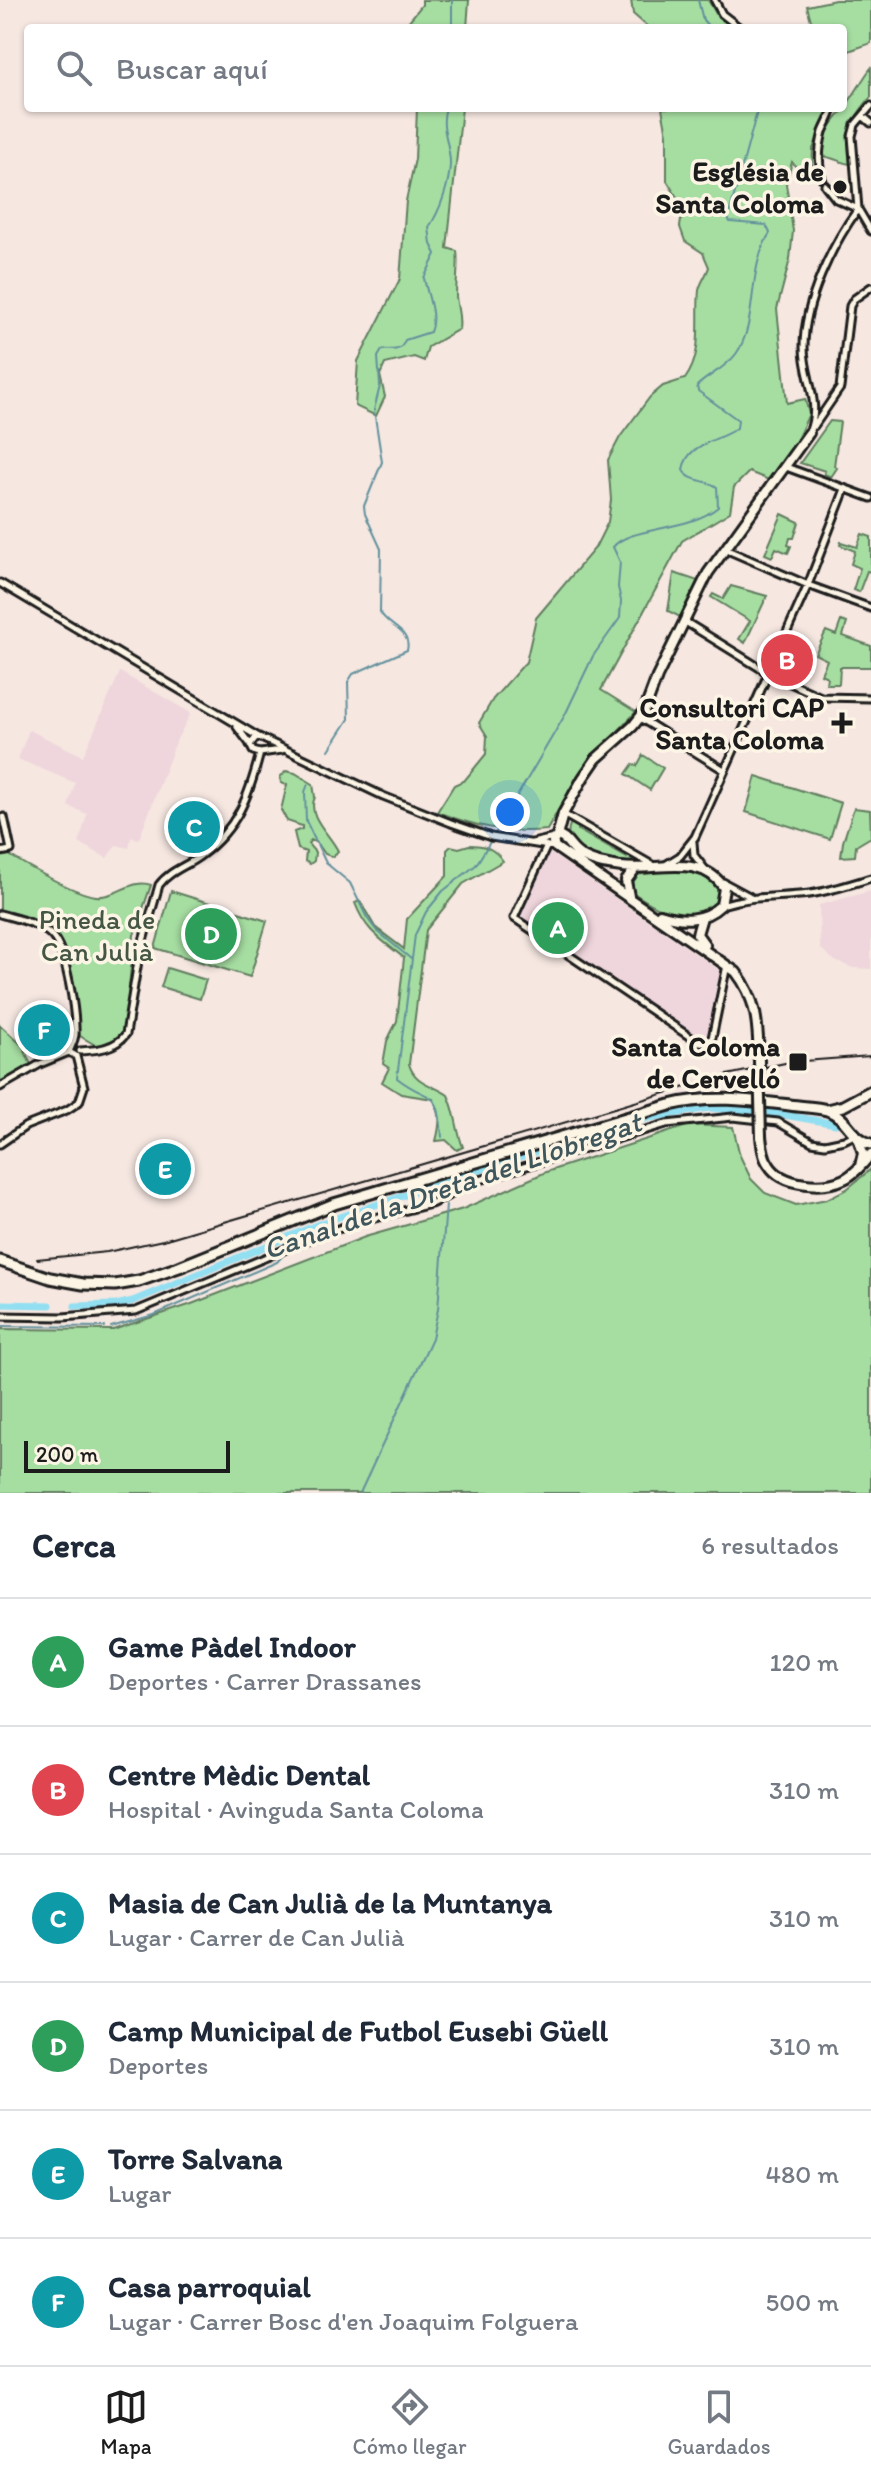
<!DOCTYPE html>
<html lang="es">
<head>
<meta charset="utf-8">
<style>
  :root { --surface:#fff; --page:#f2f2f3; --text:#1f2937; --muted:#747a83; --line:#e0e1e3; --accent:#1c1c1c }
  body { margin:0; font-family:Itim,sans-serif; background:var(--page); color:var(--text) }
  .scale { position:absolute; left:24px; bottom:20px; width:206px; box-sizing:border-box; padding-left:8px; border:4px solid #1c1c1c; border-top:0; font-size:22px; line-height:28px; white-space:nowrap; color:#1c1c1c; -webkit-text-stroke:6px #fcf5e5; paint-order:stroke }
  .you { position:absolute; left:510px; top:812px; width:28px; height:28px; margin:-20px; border:6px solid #fff; border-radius:50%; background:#1a73e8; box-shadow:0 0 0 12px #1a73e833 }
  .badge { display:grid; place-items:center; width:52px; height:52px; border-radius:50%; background:var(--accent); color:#fff; font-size:26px; font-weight:700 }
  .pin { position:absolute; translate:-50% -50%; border:4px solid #fff; box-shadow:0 2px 8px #0006 }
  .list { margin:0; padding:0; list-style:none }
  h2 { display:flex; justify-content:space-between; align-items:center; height:104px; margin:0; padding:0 32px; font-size:34px }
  h2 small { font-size:26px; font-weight:400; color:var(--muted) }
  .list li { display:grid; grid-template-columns:52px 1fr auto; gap:24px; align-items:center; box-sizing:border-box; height:128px; padding:0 32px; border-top:2px solid var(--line) }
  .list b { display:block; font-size:30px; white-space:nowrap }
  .list p { margin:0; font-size:26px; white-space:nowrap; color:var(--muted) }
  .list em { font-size:26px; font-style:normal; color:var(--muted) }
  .icon { flex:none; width:44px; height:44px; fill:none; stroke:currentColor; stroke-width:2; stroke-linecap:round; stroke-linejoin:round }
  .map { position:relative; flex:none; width:871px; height:1493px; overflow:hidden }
  .search { position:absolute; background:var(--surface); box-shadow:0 2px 6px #0004; left:24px; right:24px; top:24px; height:88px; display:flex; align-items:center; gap:20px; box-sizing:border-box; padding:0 28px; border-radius:8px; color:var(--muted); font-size:30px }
  .sheet { height:872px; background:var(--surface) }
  nav { display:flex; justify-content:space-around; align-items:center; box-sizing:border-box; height:112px; border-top:2px solid var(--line); background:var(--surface); font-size:22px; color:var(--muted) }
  nav a { display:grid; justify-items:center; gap:4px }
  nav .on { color:var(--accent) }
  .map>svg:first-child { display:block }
  .built { fill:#efd6dc }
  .green { fill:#a6dea2; stroke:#617d5f; stroke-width:2 }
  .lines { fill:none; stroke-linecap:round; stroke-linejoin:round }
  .stream { stroke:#63919c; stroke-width:2 }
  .canal { stroke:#92dff1; stroke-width:7 }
  .street-casing { stroke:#1c1c1c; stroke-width:11 }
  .secondary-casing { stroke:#1c1c1c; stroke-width:14 }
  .primary-casing { stroke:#1c1c1c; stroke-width:15 }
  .street { stroke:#fcf5e5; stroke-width:5 }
  .secondary { stroke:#fcf5e5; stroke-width:8 }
  .primary { stroke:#fcf5e5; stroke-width:9 }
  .rail { stroke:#1c1c1c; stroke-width:2 }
  .secondary-bridge-casing { stroke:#1c1c1c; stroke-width:14; stroke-linecap:butt }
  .secondary-bridge { stroke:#fcf5e5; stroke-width:8 }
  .poi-dot { fill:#1c1c1c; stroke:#fcf5e5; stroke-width:3 }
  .labels { text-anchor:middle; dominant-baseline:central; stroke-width:7; stroke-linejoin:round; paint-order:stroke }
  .poi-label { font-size:28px; font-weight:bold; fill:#1c1c1c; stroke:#fcf5e5; text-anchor:end }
  .park-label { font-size:28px; fill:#455644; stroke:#fcf5e5 }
  .water-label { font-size:30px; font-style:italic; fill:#3f565c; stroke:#fcf5e5 }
</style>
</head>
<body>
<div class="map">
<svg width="871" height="1493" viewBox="0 0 871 1493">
  <rect width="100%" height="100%" fill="#f6e7e1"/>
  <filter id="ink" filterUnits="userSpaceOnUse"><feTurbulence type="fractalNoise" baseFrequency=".0125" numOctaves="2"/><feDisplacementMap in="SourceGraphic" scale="16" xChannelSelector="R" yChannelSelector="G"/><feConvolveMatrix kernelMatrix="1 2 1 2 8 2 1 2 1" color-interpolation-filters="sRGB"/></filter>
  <g filter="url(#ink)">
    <path class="built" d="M120 672 191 713 177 739 139 839 131 837 129 848 116 845 107 858 79 843 87 814 68 806 75 783 18 759 29 730 83 756Z
      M549 852 722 972 712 1041 702 1042 519 918Z
      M871 891V969L853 968 835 961 820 948 819 905Z"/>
    <path class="green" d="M422 0H469L467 28H409L408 22 422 5Z
      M631 0H708L718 17 736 28H649L633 14Z
      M835 0H871V43L843 53V28H813L807 6Z
      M871 68V97C850 122 845 131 850 164 840 163 834 157 821 156 823 128 837 121 850 100 858 89 863 78 871 68Z
      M417 108H462L447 248 457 251C459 266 456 281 456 296 457 308 461 317 459 329L428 347 424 361 414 357 385 364 380 375 385 397 376 416 355 406 358 361 400 279 406 201 415 159Z
      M662 108H829L813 149 812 173 799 171 792 162 786 184 793 231 790 259 777 309 787 403 805 399 809 414 796 441 769 480 749 472 734 487 730 512 682 541 601 690 636 712 581 770 547 830C507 834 474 826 437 812L454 785 465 780 486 754 487 736 479 723 493 699 526 662 536 618 595 548 608 522 611 500 608 460 620 437 650 397 663 386 685 379C704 353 696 321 699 290 700 284 707 274 709 267L703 253 685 241 680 227 683 207 667 181V134Z
      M830 421 840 422 834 466 837 468 831 477 824 474 825 471 800 463Z
      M782 514 799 522 794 538H790L788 545 791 546 788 553 776 548 772 557 765 554Z
      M862 534 871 537V572L867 571 859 592 853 590 860 568 851 564 855 551 840 545 841 542 857 547Z
      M674 573 698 581 680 617 668 611Z
      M731 586 767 596 745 643 739 639 750 621 711 597 713 594 723 599Z
      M841 621 847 623 843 636 871 646V667H840L839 684H826L827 677 821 674 827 660 815 654 826 631 836 635Z
      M643 755 663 768 650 790 626 774 633 764 637 766Z
      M286 771 295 773 313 784 315 797C306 816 330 834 338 851L333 857 325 854 318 844 311 840 308 844 315 852 314 861 310 864 305 861 306 852 298 849 294 832 302 829V826L287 821 281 810 287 785 281 783 280 777Z
      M756 776 841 803 830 839 746 812Z
      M854 808 870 810 871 837 856 846 855 856 841 857 843 842Z
      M571 822 580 825 578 830 627 858 630 854 644 864C622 865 554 859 571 822Z
      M469 845C484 845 494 848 503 861L463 884 426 930 409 1064C415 1084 432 1084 448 1095 456 1111 456 1130 463 1147L457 1150 446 1140 436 1141C440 1126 442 1113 433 1099L401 1094 382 1082 389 1068 383 1064 387 1041 397 1021 404 958C381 939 366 932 355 903L360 901 375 927 404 949 407 919 447 876V850L451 846 459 848Z
      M9 855C29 867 74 894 96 896 116 898 132 878 151 885L134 935 125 1029 116 1039 97 1046 80 1036C71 1010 75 951 54 932 40 920 16 917 0 911V857Z
      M674 870C695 871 706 873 720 890L718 903C688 926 659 911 631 891L629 882 635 875Z
      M171 891 267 921 250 977 155 948Z
      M167 968 206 980 200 999 161 987Z
      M0 1025 23 1046 31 1065 0 1084Z
      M690 1125 733 1127 740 1156 751 1179 765 1193 796 1205 827 1199 847 1189 871 1169V1493H0V1329L113 1330 189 1305 365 1237 463 1209 546 1172Z"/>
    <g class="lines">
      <path class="stream" d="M452 0V28
        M698 0 703 20 710 28
        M329 750 349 719 348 682 353 674 407 650C412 631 388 627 380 612L381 549 365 514 364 506 382 462 374 410 380 386 378 357 382 350C394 349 400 353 405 340L430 332C437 315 427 295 424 278L436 254 431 244 429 227C440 211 449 185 450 165 451 146 439 127 446 108
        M308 784 305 792 306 821 326 863 350 883 367 918 376 930 411 959
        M496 832 565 715 593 656 620 618 621 601 618 587 620 562 613 547C630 526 688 532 718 507L717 487C706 479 689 482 683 470 687 443 717 442 737 428L738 420 698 391 697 386C708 375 726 368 736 354 759 322 746 270 770 233L766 225 730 222 728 218 758 108
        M442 1137C438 1085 432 1105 397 1078L415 935 426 912 443 891 476 865 490 842
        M447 1177 449 1188
        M0 1326 105 1327
        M111 1327 154 1315 277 1262 284 1254V1238
        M360 1493 432 1338 438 1309 446 1205"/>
      <path class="canal" d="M0 1304 50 1305
        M75 1306 116 1305 133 1301 324 1222 523 1156 649 1118 709 1108 773 1113 836 1124"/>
      <defs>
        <path id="street" d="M715 1 722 14 740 28
          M863 116 871 123
          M822 178C818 164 819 147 823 132 826 124 831 117 833 108
          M825 185 836 199 858 209 871 231
          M858 209 852 136 855 125 871 106
          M814 426 840 388 850 306 854 299 871 287
          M809 433C822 401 804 379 804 347 804 302 832 245 858 209
          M786 467 871 498
          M725 549 808 585 871 608
          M0 583 257 736
          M684 621 768 673 821 697 871 698
          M640 718 724 770
          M237 727 250 744
          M260 753 253 751 250 745 257 736 383 796 451 823 491 837 555 847
          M260 753 282 750
          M563 814 654 866
          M693 842 694 855 704 868
          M532 843 554 838
          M546 848 514 918 699 1043H707L712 1038 727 965
          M0 852 11 850 4 817
          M667 864 680 856 695 837 808 585 845 489
          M723 882 749 896
          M721 905C753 895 777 898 809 894 831 891 851 884 871 878
          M0 914C17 919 40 923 52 936 67 952 76 1013 75 1035 74 1042 71 1046 69 1052L76 1056
          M80 1051C97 1050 115 1049 126 1034L139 955 159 885C169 871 187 866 200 856 238 828 249 796 260 753
          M0 1087 40 1064 69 1052
          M0 1144 26 1126 67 1110 79 1102 84 1087 76 1056
          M0 1316 63 1317 136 1311 320 1235 359 1222 431 1204 480 1180 666 1124 733 1117 778 1122 812 1142 825 1144 844 1140 854 1135"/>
        <path id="secondary" d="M557 836 563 814 583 778 596 759 633 726 644 712 657 677 708 573 809 433
          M557 836 553 842 555 847 736 972C758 1000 758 1028 759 1062
          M557 836C567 837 570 849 580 855 592 863 607 865 621 867 656 872 701 852 724 888L721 905C703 922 682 921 660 914
          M629 896 626 881 635 869
          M702 917 697 934 705 945
          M761 1136C762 1146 763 1157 769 1165 782 1186 823 1189 844 1179 855 1174 864 1163 871 1154
          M858 1138 863 1153 860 1166"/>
        <path id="primary" d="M827 1110 843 1106 871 1091
          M0 1261 50 1278 83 1284 115 1285 139 1281 179 1267 334 1204 670 1105C710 1095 749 1100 790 1105 802 1107 816 1107 827 1110 848 1117 851 1139 871 1144"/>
      </defs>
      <use href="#street" class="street-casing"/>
      <use href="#secondary" class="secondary-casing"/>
      <use href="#primary" class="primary-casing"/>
      <use href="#street" class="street"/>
      <use href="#secondary" class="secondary"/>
      <use href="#primary" class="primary"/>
      <path class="rail" d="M37 1259 107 1252 163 1240 727 1075 790 1062 871 1056"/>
      <defs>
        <path id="secondary-bridge" d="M759 1062 761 1136"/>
      </defs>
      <use href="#secondary-bridge" class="secondary-bridge-casing"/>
      <use href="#secondary-bridge" class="secondary-bridge"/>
    </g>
  </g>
  <g class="poi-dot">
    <circle cx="840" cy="187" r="8"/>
    <path d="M838 711h8v8h8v8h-8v8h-8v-8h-8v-8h8z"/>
    <rect x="788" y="1052" width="20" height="20" rx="4"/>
  </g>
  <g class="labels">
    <g class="poi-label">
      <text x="824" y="171">Església de<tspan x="824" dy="32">Santa Coloma</tspan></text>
      <text x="824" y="707">Consultori CAP<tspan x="824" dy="32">Santa Coloma</tspan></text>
      <text x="780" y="1046">Santa Coloma<tspan x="780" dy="32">de Cervelló</tspan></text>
    </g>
    <g class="park-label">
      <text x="97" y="919">Pineda de<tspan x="97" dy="32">Can Julià</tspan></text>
    </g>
    <g class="water-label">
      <text transform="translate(452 1185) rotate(-19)">Canal de la Dreta del Llobregat</text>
    </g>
  </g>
</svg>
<div class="scale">200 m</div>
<div class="you"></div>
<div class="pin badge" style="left:558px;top:928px;background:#2e9e5b">A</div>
<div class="pin badge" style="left:787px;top:660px;background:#e0444e">B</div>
<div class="pin badge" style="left:194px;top:827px;background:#0f9aa8">C</div>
<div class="pin badge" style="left:211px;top:934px;background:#2e9e5b">D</div>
<div class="pin badge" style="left:165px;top:1169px;background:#0f9aa8">E</div>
<div class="pin badge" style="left:44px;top:1030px;background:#0f9aa8">F</div>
<div class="search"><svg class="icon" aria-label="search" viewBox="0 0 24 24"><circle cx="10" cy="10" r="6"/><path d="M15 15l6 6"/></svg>Buscar aquí</div>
</div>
<section class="sheet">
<h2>Cerca<small>6 resultados</small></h2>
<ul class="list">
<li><span class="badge" style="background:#2e9e5b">A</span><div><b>Game Pàdel Indoor</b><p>Deportes · Carrer Drassanes</p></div><em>120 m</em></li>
<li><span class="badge" style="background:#e0444e">B</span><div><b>Centre Mèdic Dental</b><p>Hospital · Avinguda Santa Coloma</p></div><em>310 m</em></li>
<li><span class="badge" style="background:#0f9aa8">C</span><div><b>Masia de Can Julià de la Muntanya</b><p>Lugar · Carrer de Can Julià</p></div><em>310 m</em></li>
<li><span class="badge" style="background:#2e9e5b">D</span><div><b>Camp Municipal de Futbol Eusebi Güell</b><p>Deportes</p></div><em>310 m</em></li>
<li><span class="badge" style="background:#0f9aa8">E</span><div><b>Torre Salvana</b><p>Lugar</p></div><em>480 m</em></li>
<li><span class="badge" style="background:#0f9aa8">F</span><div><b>Casa parroquial</b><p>Lugar · Carrer Bosc d'en Joaquim Folguera</p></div><em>500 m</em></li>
</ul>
</section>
<nav>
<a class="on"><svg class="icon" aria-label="map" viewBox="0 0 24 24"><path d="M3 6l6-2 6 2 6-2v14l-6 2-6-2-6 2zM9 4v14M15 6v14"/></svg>Mapa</a>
<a><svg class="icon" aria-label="directions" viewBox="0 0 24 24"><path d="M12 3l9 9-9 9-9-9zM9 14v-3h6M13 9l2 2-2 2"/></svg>Cómo llegar</a>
<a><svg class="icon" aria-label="saved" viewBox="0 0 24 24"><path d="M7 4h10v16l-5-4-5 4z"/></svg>Guardados</a>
</nav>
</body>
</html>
